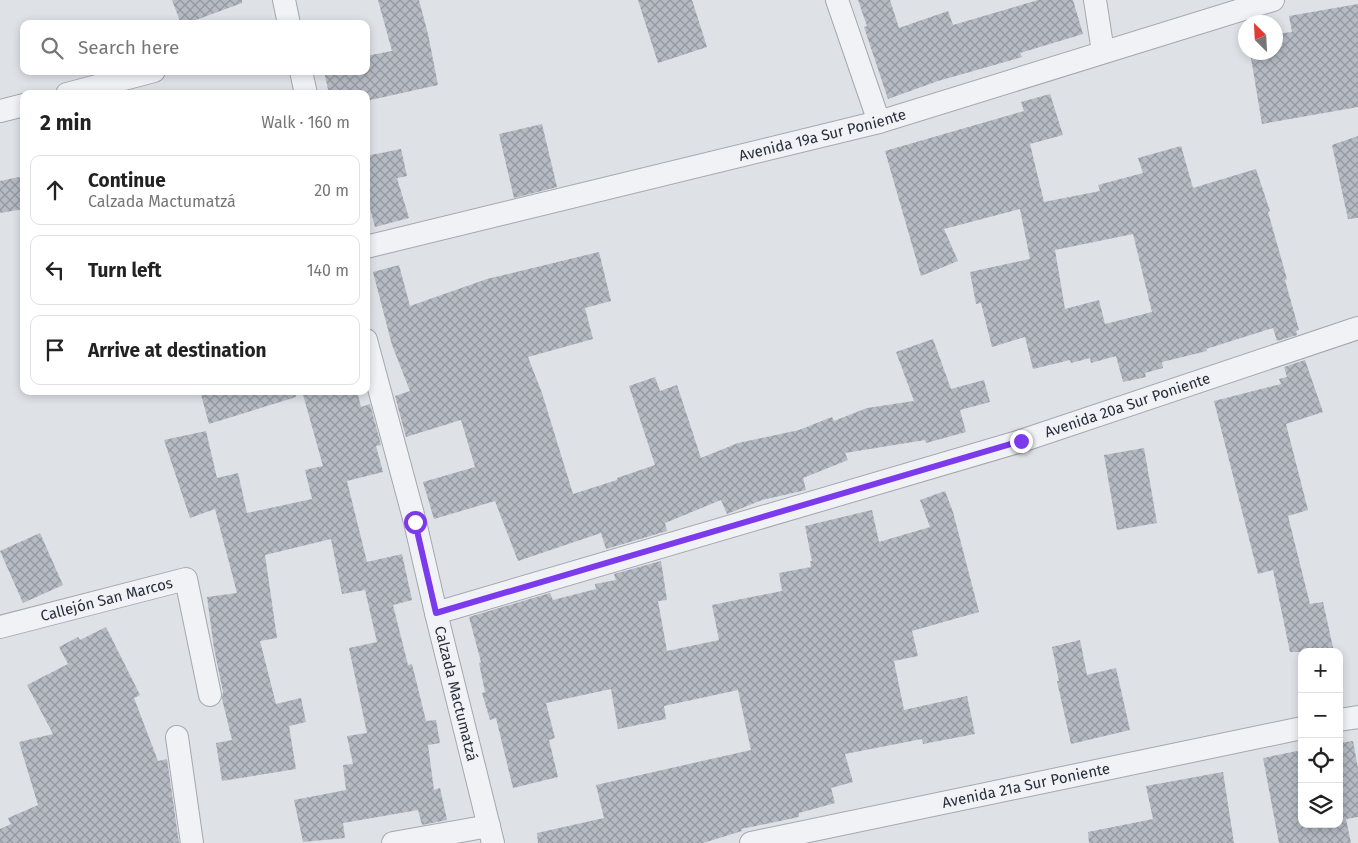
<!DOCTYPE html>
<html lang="en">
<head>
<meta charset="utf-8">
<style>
  :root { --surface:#fff; --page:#f2f2f2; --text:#222; --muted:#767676; --line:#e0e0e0 }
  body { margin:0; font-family:"Fira Sans",sans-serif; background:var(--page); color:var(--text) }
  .controls { position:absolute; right:15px; bottom:15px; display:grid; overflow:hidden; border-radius:10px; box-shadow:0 2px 8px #0003 }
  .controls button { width:45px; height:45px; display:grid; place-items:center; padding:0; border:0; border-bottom:1px solid var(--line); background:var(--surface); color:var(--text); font:25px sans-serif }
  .compass { position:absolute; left:1238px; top:15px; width:45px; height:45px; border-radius:50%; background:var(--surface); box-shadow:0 2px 8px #0003; rotate:336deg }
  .stop { position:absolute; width:15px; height:15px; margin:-11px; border:4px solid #7c3aed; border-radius:50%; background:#fff }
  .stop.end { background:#7c3aed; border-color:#fff; box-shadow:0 1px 5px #0008 }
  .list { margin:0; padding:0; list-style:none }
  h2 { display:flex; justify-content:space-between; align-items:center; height:65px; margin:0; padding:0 20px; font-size:21px }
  h2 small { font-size:16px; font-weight:400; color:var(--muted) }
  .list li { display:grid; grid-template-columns:32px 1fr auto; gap:15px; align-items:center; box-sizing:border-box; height:70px; margin:0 10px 10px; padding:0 10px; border:1px solid var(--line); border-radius:10px }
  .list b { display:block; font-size:19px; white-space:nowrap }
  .list p { margin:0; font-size:16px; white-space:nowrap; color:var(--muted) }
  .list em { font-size:16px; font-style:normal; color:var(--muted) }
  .icon { flex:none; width:28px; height:28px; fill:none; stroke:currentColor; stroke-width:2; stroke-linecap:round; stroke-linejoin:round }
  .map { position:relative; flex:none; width:1358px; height:843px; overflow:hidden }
  .search { position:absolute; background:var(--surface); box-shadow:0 2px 8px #0003; left:20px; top:20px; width:350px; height:55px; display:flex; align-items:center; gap:12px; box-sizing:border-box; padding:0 18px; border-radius:10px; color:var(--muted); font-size:19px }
  .panel { position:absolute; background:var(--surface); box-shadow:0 2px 8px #0003; left:20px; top:90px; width:350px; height:305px; border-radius:10px }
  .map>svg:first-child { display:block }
  .building { fill:url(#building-cross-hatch); fill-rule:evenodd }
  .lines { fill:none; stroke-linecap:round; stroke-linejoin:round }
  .minor-casing { stroke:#a4a8b0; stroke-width:24 }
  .minor { stroke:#f0f2f5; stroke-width:22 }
  .route { stroke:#7c3aed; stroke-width:6 }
  .labels { text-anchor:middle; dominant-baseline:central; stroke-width:5; stroke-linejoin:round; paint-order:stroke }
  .street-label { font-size:15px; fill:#282e3c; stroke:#edf0f4 }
</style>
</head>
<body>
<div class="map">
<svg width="1358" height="843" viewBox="0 0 1358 843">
  <defs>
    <pattern id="building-cross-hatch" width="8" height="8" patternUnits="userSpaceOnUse" patternTransform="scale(1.25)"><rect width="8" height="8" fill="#b5bac3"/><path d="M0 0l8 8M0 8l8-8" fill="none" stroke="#9398a0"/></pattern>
  </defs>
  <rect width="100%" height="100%" fill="#dee1e6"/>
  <path class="building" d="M172 0H242V3L185 24H181Z
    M378 0H419L428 34 438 85 366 101V94H329L324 71H366V56L392 51Z
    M638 0H692L707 47 658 63Z
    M858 0H890L899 28 948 11 953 25 1038 0H1073L1083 34 1020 53 1022 57 938 81 888 99 864 27 867 26Z
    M1358 4V107L1262 124 1250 52H1276V34L1292 32 1289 16Z
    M1050 94 1063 135 1030 144 1044 202 1100 191 1098 185 1143 173 1138 158 1181 146 1193 188 1256 169 1270 211 1268 212 1287 279 1285 280 1299 330 1296 331 1297 335 1277 341 1273 328 1206 349 1207 351 1162 362 1163 368 1145 373 1146 377 1123 382 1116 356 1091 363 1090 358 1071 363 1070 360 1033 369 1025 337 992 347 981 303 976 304 970 272 1030 259 1020 209 944 229 958 261 921 276 885 151 1024 111 1021 102ZM1133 234 1152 312 1105 324 1099 300 1065 309 1055 250Z
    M542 124 557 187 514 198 499 134Z
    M1358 136V218L1348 219 1332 145Z
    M401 149 407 176 397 178 409 218 375 227 366 193V156Z
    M24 176V209L0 213V181Z
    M599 252 611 301 585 308 593 339 528 357 542 393 573 494 617 480V478L655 465 629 386 655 377 660 391 677 385 701 458 738 443 799 430 832 417 834 421 867 408 914 401 896 352 933 339 951 389 984 380 990 402 960 410 966 432 926 443 925 440 845 453 848 460 803 478 806 490 762 500 727 514 721 500 665 523 667 531 606 549 601 533 518 561 495 501 434 519 423 482 475 467 461 420 406 437 395 396 410 391 392 345 373 272 399 265 410 306 487 279Z
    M1305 360 1323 412 1286 424 1308 510 1288 516 1310 604 1323 602 1334 652H1290L1273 570 1258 574 1214 401 1281 384 1279 379 1287 377 1284 367Z
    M200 391H295L296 397 209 424Z
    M302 391H357L361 407 370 404 381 445 376 446 383 472 347 481 367 562 402 554 412 600 393 605 408 665 412 664 426 721 436 720 440 743 428 745 434 790 440 788 447 820 422 825 418 810 343 823 345 838 303 842 294 800 346 790 343 765 353 764 347 736 367 733 349 648 377 642 365 590 342 594 331 539 265 555 277 638 260 641 276 704 301 698 306 722 289 726 296 769 222 781 216 743 232 740 222 699 223 692 214 648 207 597 237 593 215 509 190 518 164 440 206 431 217 478 238 473 247 513 312 499 305 470 323 466Z
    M1144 448 1157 523 1117 530 1104 455Z
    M945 491 953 512 979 612 912 631 918 656 894 661 904 710 967 696 975 734 923 744 922 739 845 754 853 782 831 788 835 803 799 813V817L741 829 742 831 703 843H538L537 833 604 818 596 785 751 750 738 690 664 706 666 719 618 729 611 689 546 703 555 738 549 740 558 777 513 788 496 718 490 720 482 693 485 692 479 663 481 662 469 617 550 593 553 600 596 589 595 584 616 580 614 574 661 561 667 600 658 601 667 651 719 640 712 605 782 591 779 573 811 567 810 561H812L805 526 872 510 879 542 930 527 920 500Z
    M40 533 63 585 23 603 0 551Z
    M106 627 140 695 134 698 158 761 167 759 179 843H0V829L11 824 8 818 38 805 19 742 53 734 27 685 68 664 59 647 78 637 80 640Z
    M1080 640 1087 675 1116 668 1130 730 1071 744 1057 681H1059L1052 647Z
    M1353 741 1358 768V817L1346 819 1351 843H1279L1263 758 1302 750V824H1339V743Z
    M1223 772 1234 843H1089L1088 832 1153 819 1146 786Z"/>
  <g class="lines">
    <defs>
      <g id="minor">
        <path d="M284 0 289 24"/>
        <path d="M837 0 879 122"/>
        <path d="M1095 0 1103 52"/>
        <path d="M301 71 306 94"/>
        <path d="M67 94 154 71"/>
        <path d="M0 111 24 105"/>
        <path id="s1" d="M366 247 879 122 1273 0"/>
        <path id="s2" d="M366 340 415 522 436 613 493 843"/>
        <path id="s3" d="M436 613 1021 441 1358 328"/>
        <path id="s4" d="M0 627 186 579 210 695"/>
        <path d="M1339 720 1358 717"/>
        <path d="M177 737 192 843"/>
        <path d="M393 843 489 826"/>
        <path id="s5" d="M751 843 1302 728"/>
      </g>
    </defs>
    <use href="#minor" class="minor-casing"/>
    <use href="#minor" class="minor"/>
  </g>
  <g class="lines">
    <path class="route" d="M415 522 436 613 1021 441"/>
  </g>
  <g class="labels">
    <g class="street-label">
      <text stroke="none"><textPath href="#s1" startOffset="470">Avenida 19a Sur Poniente</textPath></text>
      <text stroke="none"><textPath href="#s3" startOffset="722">Avenida 20a Sur Poniente</textPath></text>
      <text stroke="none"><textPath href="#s4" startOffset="110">Callejón San Marcos</textPath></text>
      <text stroke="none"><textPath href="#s2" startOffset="365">Calzada Mactumatzá</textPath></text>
      <text stroke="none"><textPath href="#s5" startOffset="281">Avenida 21a Sur Poniente</textPath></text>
    </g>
  </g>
</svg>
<div class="controls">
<button>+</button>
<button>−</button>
<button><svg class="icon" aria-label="locate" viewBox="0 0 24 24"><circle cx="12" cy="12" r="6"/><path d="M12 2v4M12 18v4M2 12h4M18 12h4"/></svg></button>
<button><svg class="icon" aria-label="layers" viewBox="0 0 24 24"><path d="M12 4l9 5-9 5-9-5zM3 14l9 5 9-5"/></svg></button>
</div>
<svg class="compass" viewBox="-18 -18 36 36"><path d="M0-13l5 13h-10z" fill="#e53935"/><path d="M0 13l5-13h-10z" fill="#767676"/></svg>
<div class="stop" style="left:415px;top:522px"></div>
<div class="stop end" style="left:1021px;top:441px"></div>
<div class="search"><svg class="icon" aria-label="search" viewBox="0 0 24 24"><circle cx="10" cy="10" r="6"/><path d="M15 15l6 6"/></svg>Search here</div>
<section class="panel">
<h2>2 min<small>Walk · 160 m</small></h2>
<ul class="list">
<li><svg class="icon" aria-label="ahead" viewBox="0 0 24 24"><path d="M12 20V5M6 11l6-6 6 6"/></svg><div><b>Continue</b><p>Calzada Mactumatzá</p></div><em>20 m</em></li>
<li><svg class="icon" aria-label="left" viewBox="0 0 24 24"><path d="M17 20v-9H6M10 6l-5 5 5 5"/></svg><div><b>Turn left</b></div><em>140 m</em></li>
<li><svg class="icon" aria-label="arrive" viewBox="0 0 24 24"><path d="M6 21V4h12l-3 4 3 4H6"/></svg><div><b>Arrive at destination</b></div></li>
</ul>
</section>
</div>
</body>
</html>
